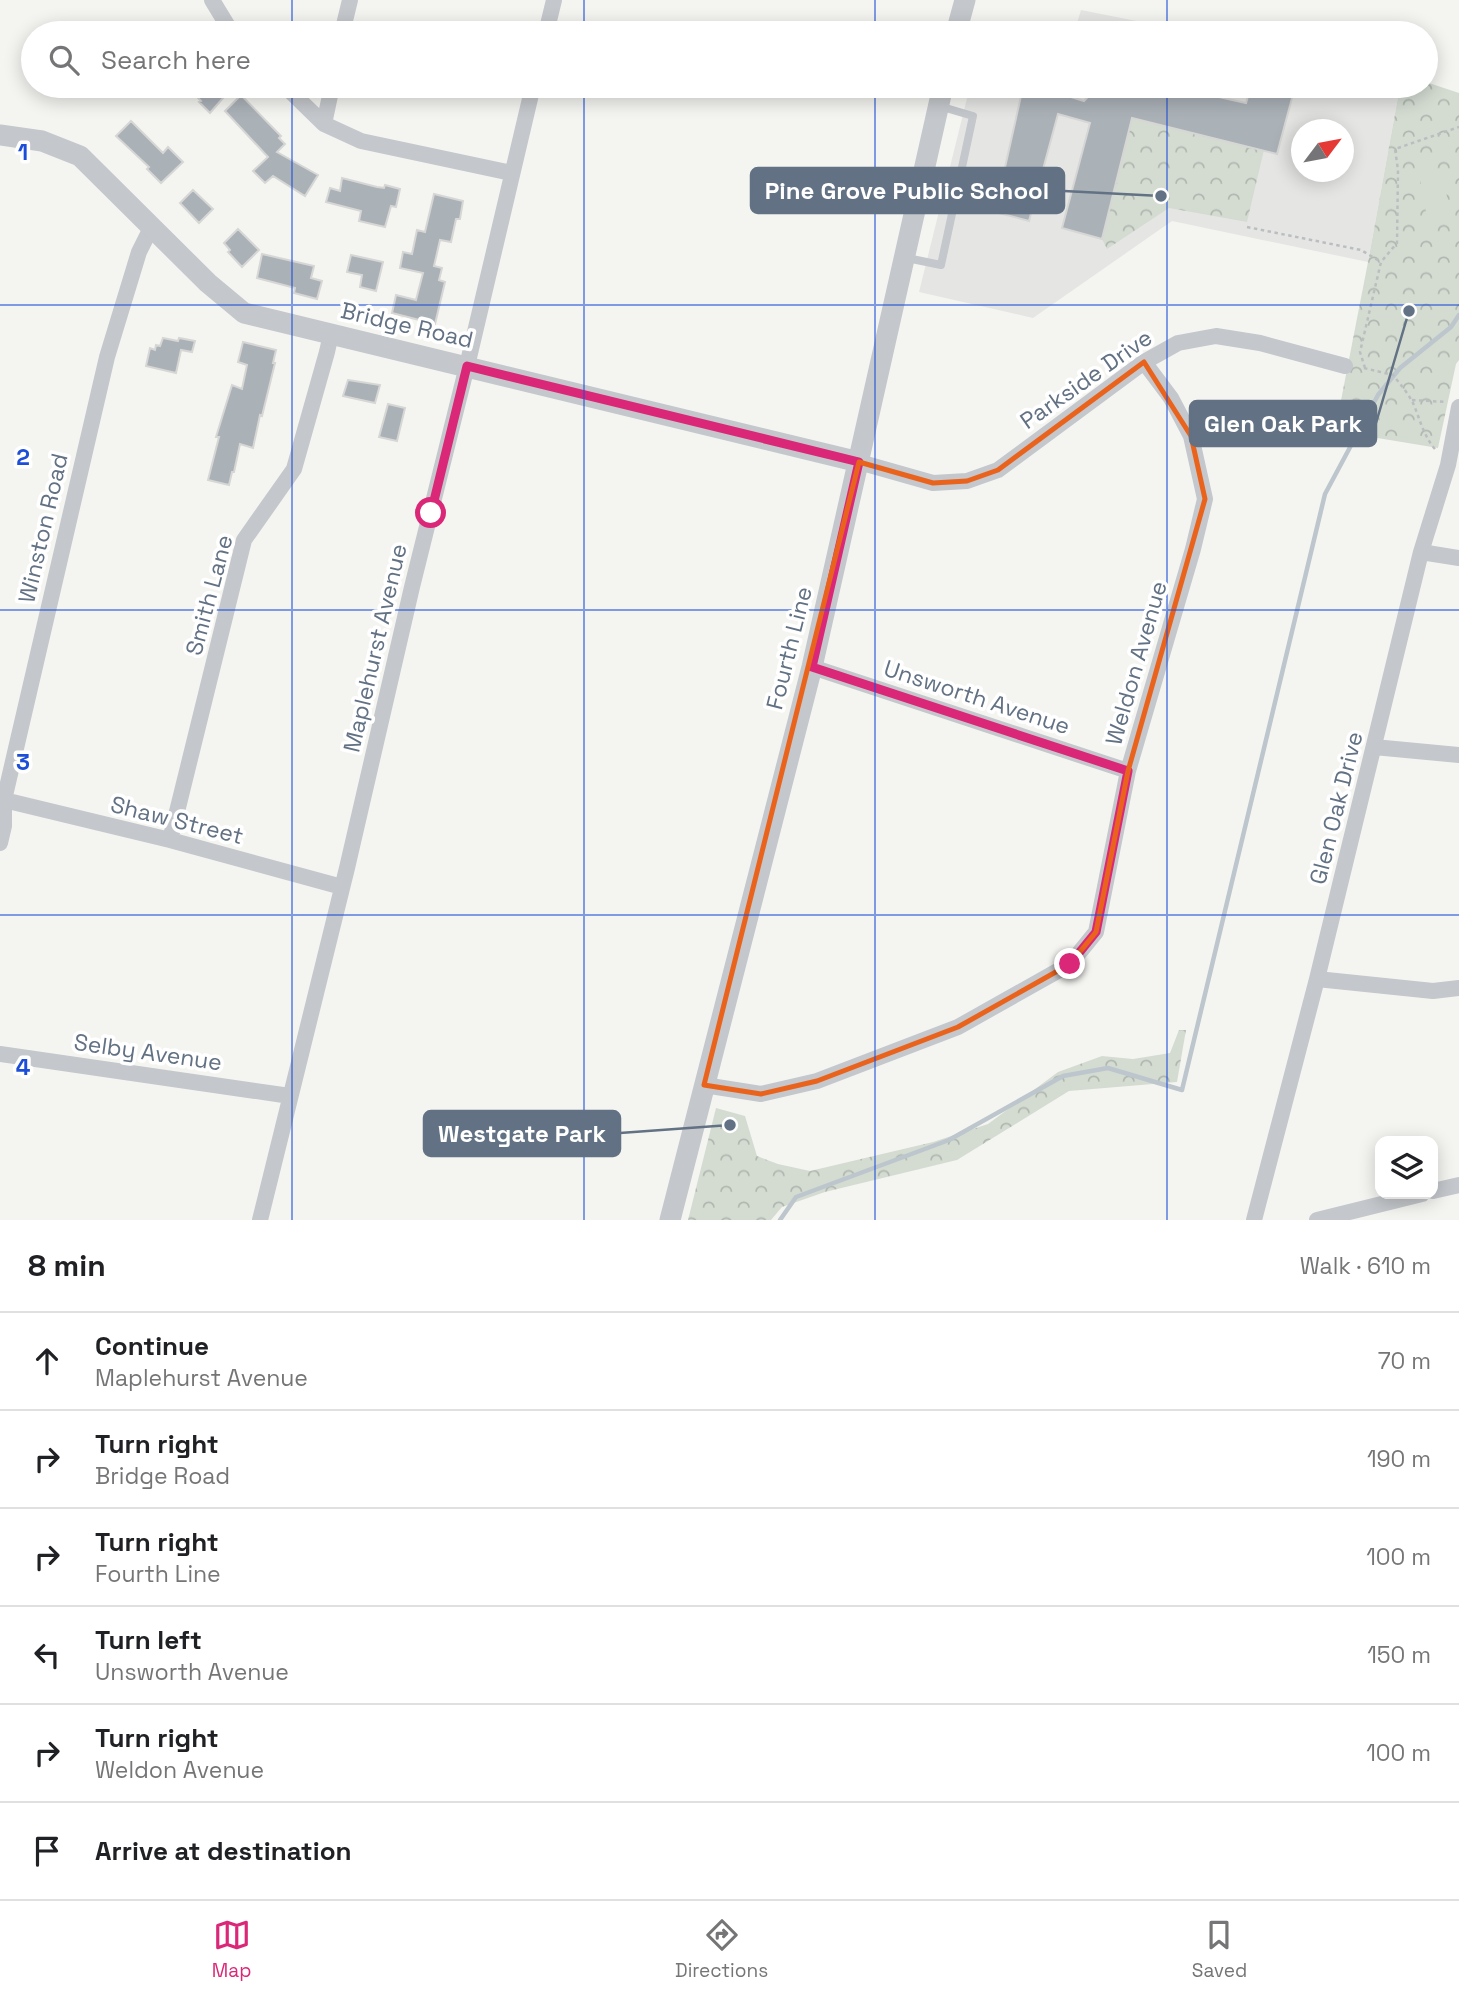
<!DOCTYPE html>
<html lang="en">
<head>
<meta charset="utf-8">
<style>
  :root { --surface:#fff; --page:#f2f2f2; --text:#202124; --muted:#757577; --line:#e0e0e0; --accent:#db2777 }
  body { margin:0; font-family:"Space Grotesk",sans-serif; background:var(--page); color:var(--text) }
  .controls { position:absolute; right:21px; bottom:21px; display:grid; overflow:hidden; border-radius:14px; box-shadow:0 4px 18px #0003 }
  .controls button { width:63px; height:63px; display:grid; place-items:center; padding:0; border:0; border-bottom:2px solid var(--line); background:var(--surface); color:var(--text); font:35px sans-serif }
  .compass { position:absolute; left:1291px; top:119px; width:63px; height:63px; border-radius:50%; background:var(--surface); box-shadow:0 4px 18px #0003; rotate:58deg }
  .stop { position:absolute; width:21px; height:21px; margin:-16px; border:5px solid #db2777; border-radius:50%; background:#fff }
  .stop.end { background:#db2777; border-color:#fff; box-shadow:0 2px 7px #0008 }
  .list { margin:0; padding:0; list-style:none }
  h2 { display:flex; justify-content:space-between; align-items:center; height:91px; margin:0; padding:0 28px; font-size:30px }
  h2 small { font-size:23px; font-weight:400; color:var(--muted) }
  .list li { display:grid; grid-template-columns:46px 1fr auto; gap:21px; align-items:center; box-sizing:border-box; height:98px; padding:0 28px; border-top:2px solid var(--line) }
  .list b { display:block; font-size:26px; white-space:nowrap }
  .list p { margin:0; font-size:23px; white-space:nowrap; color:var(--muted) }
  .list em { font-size:23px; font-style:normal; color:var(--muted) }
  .icon { flex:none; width:38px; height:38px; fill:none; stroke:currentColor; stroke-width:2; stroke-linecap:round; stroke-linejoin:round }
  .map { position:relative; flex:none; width:1459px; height:1220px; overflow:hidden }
  .search { position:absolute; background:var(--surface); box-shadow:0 4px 18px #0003; left:21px; right:21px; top:21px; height:77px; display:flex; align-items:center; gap:18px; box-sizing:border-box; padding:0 24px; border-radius:38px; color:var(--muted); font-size:26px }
  .sheet { height:679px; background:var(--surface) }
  nav { display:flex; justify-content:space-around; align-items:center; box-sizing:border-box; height:98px; border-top:2px solid var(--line); background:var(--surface); font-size:19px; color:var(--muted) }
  nav a { display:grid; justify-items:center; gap:4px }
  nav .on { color:var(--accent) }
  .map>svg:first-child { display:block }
  .built { fill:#e5e6e4; fill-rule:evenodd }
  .park { fill:url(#park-crowns) }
  .pitch { fill:#d4dcd2 }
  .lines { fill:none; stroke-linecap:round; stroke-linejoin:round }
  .stream { stroke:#bdc6cd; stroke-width:4.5 }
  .building { fill:#aab1b7; stroke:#d6d6d4; stroke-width:2 }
  .path { stroke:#bbbec0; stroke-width:2.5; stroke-dasharray:3.5 3.5; stroke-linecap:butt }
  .service { stroke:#c4c7cb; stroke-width:8 }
  .minor { stroke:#c4c7cb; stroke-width:16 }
  .tertiary { stroke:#c4c7cb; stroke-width:21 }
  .route { stroke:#db2777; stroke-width:9 }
  .marked { fill:none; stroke:#ea631c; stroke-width:5; stroke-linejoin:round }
  .grid { fill:none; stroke:#1d4ed8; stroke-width:2; stroke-opacity:0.55 }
  .labels { text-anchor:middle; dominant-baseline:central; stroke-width:7; stroke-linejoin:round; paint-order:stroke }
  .street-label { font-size:23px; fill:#627183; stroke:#fff }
  .grid-label { font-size:23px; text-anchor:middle; font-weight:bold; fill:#1d4ed8; stroke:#fff; stroke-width:7; stroke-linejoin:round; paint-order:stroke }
  .leader { fill:none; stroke:#627183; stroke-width:2.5 }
  .callout-dot { fill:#627183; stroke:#fff; stroke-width:2.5 }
  .callout { fill:#627183; stroke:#627183; stroke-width:2.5 }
  .callout-label { font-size:24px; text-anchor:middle; font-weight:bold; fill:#fff }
</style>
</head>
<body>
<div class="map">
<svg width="1459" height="1220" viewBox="0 0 1459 1220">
  <defs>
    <pattern id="park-crowns" width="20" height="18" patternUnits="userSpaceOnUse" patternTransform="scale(1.75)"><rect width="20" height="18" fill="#d4dcd2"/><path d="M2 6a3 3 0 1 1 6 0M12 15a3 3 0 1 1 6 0" fill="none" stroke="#afb7b0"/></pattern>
  </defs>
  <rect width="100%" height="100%" fill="#f4f5f1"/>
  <path class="built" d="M1081 10 1197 33H1074Z
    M970 86H1400L1368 262 1172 221 1033 318 919 292ZM1302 130H1344V172H1302Z"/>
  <path class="park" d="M1426 82 1459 93V360L1456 364 1438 448 1335 431 1368 262 1400 86H1426Z
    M1132 118 1264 150 1247 222 1169 208 1107 249 1102 239Z
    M1179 1030H1186L1177 1082 1069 1091 957 1160 825 1192 782 1207 771 1220H688L716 1108 745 1116 757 1156 778 1164 810 1171 933 1142 988 1124 1058 1072 1102 1056 1133 1059 1170 1053Z"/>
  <path class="pitch" d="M1442 169 1451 219 1428 223 1419 173Z"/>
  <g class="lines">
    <path class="stream" d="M780 1220 796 1197 949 1140 1063 1076 1108 1068 1182 1090 1325 494 1378 395 1400 368 1451 327 1459 315"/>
  </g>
  <path class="building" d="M187 86H211L223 98 210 113 199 102 201 101Z
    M1040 86 1061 88V94L1084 101 1094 90 1098 91 1100 86H1170L1246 103 1251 86 1295 87 1277 154 1132 118 1102 239 1062 228 1090 123 1058 114 1029 221 995 212 1023 87 1038 90Z
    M241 95 281 136 279 138 285 144 277 152 318 175 305 196 273 176 265 183 253 171 268 157 225 111Z
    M131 121 163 153 168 147 183 162 161 183 147 169 149 167 116 136Z
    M342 178 377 187 384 188 385 185 400 189 396 207 391 206 385 227 359 221 361 211 326 202 330 188 340 191Z
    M193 190 213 209 199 223 180 203Z
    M434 194 463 201 460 219H456L451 242 440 240 434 266 442 268 439 280 445 282 435 324 392 313 396 295 416 300 423 273 400 268 403 252 412 254 417 230 425 232Z
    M238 229 259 250 242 267 228 252 230 250 224 243Z
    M262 254 314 266 311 278 322 281 317 299 294 293 295 288 257 278Z
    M351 255 383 262 376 291 360 287 362 275 347 272Z
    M163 338 178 341 179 338 195 341 192 352 181 350 176 373 146 366 150 348 155 350 156 345 160 346Z
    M243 342 276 350 273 363H275L262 416 260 415 253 448 240 444 234 472H232L229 485 208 480 219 437H216L232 385 242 389 247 365 238 362Z
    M348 380 380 385 375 403 343 396Z
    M388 404 405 408 397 441 379 437Z"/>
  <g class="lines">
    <path class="path" d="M1247 227 1361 250 1381 262
      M1364 368 1393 375C1400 384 1408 393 1413 403 1420 419 1423 435 1435 449
      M1365 368 1360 352 1381 262 1397 243 1398 170 1395 149 1459 127
      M1412 400 1447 402"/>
    <path class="service" d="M907 258 941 265 973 116 939 106"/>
    <path class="minor" d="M212 0 232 33
      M342 33 350 0
      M546 33 554 0
      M285 86 324 124 361 141 511 173
      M324 124 332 86
      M859 462 933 483 967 481 998 470 1144 362 1178 343 1216 336 1260 343 1345 366
      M1421 552 1459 558
      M812 667 1128 771
      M1374 747 1459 755
      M0 799 170 840 342 887
      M170 840 244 540 294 469 327 352 331 334
      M0 843 4 826V800L107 357 139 252 151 228
      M1317 979 1433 991 1459 988
      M0 1054 290 1096
      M704 1085 761 1094 817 1081 958 1027 1070 964 1096 932 1128 771 1193 549 1205 499 1191 436 1171 398 1144 362
      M1433 1191 1459 1185
      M260 1220 347 868 412 587 467 366 533 86
      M1254 1220 1317 979 1421 552 1448 465 1459 407
      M1317 1220 1422 1194"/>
    <path class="tertiary" d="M956 33 965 0
      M0 135 42 141 80 156 208 283 244 313 859 462
      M670 1220 812 667 943 86"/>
  </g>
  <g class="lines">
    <path class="route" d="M431 513 467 366 859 462 812 667 1128 771 1096 932 1070 964"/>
  </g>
  <path class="marked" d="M1144 362 1191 436 1205 499 1128 771 1096 932 1070 964 958 1027 817 1081 761 1094 704 1085 859 462 933 483 967 481 998 470Z"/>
  <path class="grid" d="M292 0V33M584 0V33M875 0V33M1167 0V33M292 86V1220M584 86V1220M875 86V1220M1167 86V1220M0 305H1459M0 610H1459M0 915H1459"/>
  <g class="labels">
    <g class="street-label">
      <text transform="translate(407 325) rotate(13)">Bridge Road</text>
      <text transform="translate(1086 379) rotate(-35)">Parkside Drive</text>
      <text transform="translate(43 528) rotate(-77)">Winston Road</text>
      <text transform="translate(209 595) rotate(-75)">Smith Lane</text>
      <text transform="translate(375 648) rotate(-77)">Maplehurst Avenue</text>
      <text transform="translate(789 648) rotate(-76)">Fourth Line</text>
      <text transform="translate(1136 663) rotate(-74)">Weldon Avenue</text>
      <text transform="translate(977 697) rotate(18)">Unsworth Avenue</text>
      <text transform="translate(1336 808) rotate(-76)">Glen Oak Drive</text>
      <text transform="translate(177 820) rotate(14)">Shaw Street</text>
      <text transform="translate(148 1052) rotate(8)">Selby Avenue</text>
    </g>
  </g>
  <g class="grid-label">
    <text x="23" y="160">1</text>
    <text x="23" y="465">2</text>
    <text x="23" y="770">3</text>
    <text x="23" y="1075">4</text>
  </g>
  <path class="leader" d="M1161 196L1064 191M1409 311L1376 423M730 1125L620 1133"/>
  <g class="callout-dot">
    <circle cx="1161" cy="196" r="7"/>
    <circle cx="1409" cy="311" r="7"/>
    <circle cx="730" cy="1125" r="7"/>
  </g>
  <g class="callout">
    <rect x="751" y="168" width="313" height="45" rx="7"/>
    <rect x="1190" y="401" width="186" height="45" rx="7"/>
    <rect x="424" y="1111" width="196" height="45" rx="7"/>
  </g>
  <g class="callout-label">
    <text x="907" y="199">Pine Grove Public School</text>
    <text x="1283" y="432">Glen Oak Park</text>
    <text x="522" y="1142">Westgate Park</text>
  </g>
</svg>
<div class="controls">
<button><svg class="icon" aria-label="layers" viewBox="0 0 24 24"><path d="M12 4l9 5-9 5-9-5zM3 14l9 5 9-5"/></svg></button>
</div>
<svg class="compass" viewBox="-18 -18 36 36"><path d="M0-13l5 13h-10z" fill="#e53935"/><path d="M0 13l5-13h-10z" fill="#757577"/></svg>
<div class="stop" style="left:431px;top:513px"></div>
<div class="stop end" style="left:1070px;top:964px"></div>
<div class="search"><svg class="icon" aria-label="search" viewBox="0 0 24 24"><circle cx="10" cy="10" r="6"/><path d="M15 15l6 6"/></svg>Search here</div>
</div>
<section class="sheet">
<h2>8 min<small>Walk · 610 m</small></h2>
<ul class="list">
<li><svg class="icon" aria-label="ahead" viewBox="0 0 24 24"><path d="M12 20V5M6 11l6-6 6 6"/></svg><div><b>Continue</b><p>Maplehurst Avenue</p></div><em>70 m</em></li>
<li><svg class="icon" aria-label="right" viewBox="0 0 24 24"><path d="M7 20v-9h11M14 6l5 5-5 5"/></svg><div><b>Turn right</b><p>Bridge Road</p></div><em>190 m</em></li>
<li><svg class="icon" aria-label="right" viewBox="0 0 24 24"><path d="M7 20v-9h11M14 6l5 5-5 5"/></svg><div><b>Turn right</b><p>Fourth Line</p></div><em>100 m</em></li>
<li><svg class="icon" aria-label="left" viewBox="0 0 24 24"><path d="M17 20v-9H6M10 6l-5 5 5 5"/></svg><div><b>Turn left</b><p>Unsworth Avenue</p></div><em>150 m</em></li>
<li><svg class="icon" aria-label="right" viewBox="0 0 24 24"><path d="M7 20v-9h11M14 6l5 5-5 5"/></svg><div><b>Turn right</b><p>Weldon Avenue</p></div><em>100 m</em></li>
<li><svg class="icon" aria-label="arrive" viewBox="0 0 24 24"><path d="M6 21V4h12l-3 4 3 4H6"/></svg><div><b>Arrive at destination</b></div></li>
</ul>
</section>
<nav>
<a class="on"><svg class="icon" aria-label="map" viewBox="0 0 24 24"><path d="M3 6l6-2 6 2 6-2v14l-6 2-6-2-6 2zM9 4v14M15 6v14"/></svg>Map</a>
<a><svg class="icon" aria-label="directions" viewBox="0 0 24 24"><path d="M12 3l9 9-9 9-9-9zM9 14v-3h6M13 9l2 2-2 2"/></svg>Directions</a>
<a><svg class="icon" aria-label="saved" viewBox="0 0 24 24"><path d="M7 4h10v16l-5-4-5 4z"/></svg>Saved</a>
</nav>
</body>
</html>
